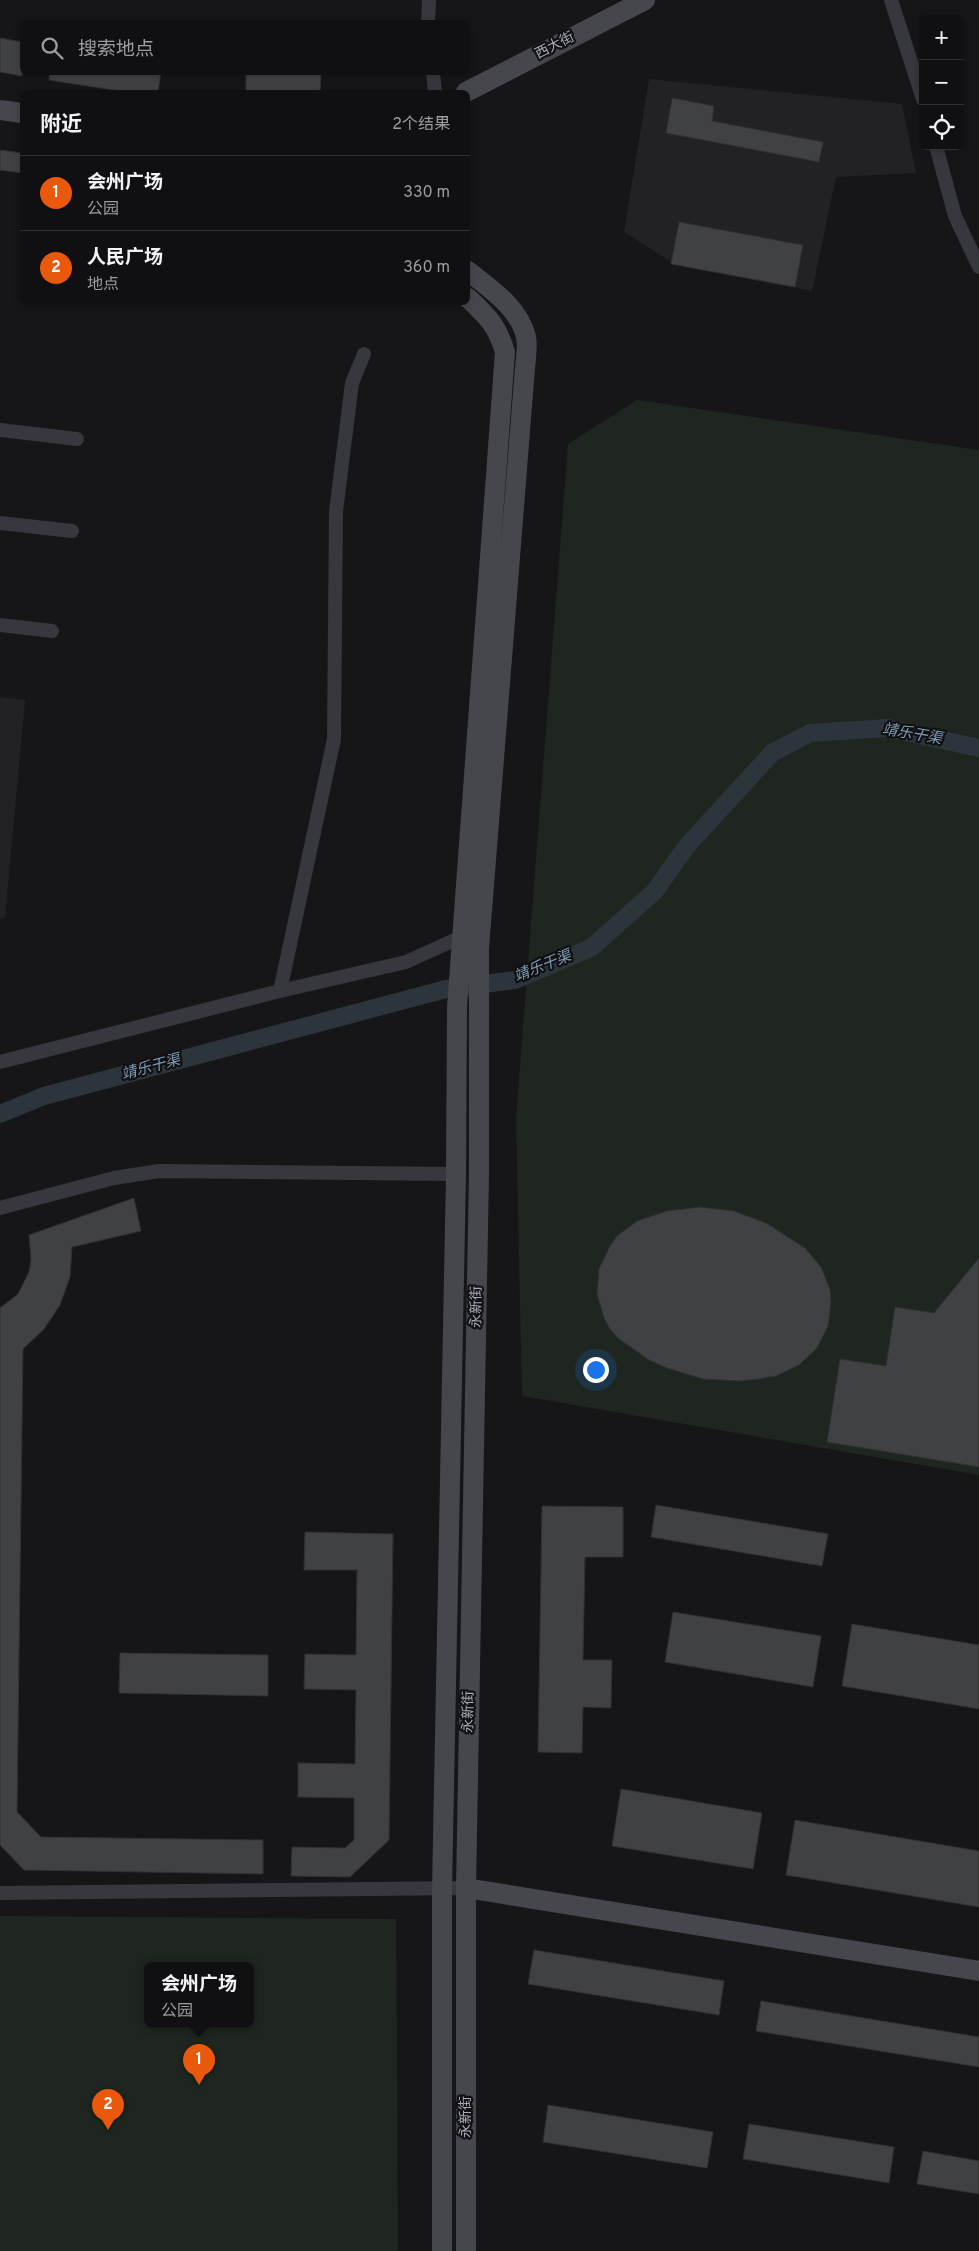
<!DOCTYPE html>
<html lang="zh">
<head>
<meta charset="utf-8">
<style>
  :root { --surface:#101012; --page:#1e1e20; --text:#f1f3f6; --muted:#9c9d9f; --line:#303032; --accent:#ea580c }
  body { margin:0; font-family:Overpass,"Noto Sans SC",sans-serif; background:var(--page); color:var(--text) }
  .controls { position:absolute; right:15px; top:15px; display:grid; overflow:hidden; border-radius:8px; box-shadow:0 2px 8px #0003 }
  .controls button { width:45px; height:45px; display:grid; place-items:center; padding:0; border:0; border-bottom:1px solid var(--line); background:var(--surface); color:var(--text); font:25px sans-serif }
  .you { position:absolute; left:595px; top:1369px; width:18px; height:18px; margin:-12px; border:4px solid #fff; border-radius:50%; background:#1a73e8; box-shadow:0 0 0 8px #1a73e833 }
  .badge { display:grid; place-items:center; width:32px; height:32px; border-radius:50%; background:var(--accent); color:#fff; font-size:16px; font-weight:700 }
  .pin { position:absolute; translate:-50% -41px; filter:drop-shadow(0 1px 2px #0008) }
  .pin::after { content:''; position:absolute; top:26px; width:18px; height:15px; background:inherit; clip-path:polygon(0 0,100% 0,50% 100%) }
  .popup { position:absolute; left:144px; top:1962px; width:110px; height:65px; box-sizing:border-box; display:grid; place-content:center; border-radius:8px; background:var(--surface); filter:drop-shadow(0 1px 4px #0005); font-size:16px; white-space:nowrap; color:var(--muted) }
  .popup b { font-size:19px; color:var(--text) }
  .popup::after { content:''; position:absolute; left:50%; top:100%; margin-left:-10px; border:10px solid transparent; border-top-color:var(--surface) }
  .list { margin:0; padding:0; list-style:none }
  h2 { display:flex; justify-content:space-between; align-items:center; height:65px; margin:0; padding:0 20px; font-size:21px }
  h2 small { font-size:16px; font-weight:400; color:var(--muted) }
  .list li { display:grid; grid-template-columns:32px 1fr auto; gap:15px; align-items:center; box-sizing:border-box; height:75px; padding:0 20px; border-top:1px solid var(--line) }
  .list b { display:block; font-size:19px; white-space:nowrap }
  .list p { margin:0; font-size:16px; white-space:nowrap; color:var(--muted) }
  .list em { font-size:16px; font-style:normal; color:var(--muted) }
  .icon { flex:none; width:28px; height:28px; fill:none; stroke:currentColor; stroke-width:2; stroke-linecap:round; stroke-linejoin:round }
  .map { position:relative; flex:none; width:979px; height:2251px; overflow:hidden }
  .search { position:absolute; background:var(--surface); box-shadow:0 2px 8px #0003; left:20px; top:20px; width:450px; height:55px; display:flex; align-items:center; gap:12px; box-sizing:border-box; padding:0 18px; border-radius:8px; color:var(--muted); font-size:19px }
  .panel { position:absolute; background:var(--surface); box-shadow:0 2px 8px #0003; left:20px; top:90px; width:450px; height:215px; border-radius:8px }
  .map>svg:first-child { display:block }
  .built { fill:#222225 }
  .green { fill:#1e261f; fill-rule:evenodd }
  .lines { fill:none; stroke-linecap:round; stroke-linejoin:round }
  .canal { stroke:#2c353c; stroke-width:18 }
  .building { fill:#404145; stroke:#303034 }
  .street { stroke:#37383d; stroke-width:14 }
  .secondary { stroke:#45474d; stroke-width:20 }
  .labels { text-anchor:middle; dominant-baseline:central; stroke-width:4.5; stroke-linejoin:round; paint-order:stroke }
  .street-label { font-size:14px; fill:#a8adb8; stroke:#111113 }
  .water-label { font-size:15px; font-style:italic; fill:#7f9bb3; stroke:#111113 }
</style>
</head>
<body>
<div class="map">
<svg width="979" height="2251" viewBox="0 0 979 2251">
  <rect width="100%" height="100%" fill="#161618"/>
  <path class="built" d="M649 79 902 104 916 173 836 177 812 291 676 265 624 232Z
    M0 697 25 700 5 918H0Z"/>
  <path class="green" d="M637 400 979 450V1475L522 1396 516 1119 568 444Z
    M0 1916 396 1919 398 2251H0ZM148 1966H250V2024H148Z"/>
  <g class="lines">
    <path class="canal" d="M0 1114 44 1096 446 989 515 980 591 948 655 891 686 847 772 753 810 733 888 728 979 748"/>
  </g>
  <path class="building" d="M0 38 22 42V76L0 72Z
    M50 72H161L158 92H126L49 80Z
    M246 72H321L320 92H246Z
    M672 98 714 106 712 121 823 142 819 162 666 133Z
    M0 150 22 153V173L0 170Z
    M679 222 803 245 795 287 671 264Z
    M134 1198 141 1231 72 1247 70 1277 60 1305 44 1329 23 1349 17 1812 41 1837 263 1840V1874L24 1870 0 1845V1308L18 1294 29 1272 31 1260 29 1235Z
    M700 1207 734 1211 766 1223 805 1248 821 1267 830 1290 831 1302 828 1326 817 1348 799 1365 776 1376 758 1379 739 1381 703 1379 667 1368 649 1360 618 1338 610 1329 604 1318 597 1294 599 1269 610 1246 617 1236 637 1221 667 1211Z
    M979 1258V1467L827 1442 840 1359 886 1366 895 1307 934 1313Z
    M656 1505 828 1534 822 1566 651 1537Z
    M542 1506 623 1507V1557H585L583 1660H612L611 1708 583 1707 582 1753 538 1752Z
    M305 1532 393 1534 389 1840 350 1877 291 1876 292 1847 345 1848 354 1840V1798L298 1797V1763L355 1764 356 1690 304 1689 305 1654 356 1655 357 1570H304Z
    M673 1612 821 1636 813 1687 665 1662Z
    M852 1624 979 1645V1709L842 1686Z
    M120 1653 268 1655V1696L119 1693Z
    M621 1789 762 1813 753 1869 612 1846Z
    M795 1820 979 1851V1907L786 1875Z
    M534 1950 724 1981 719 2015 528 1984Z
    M761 2001 979 2037V2067L756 2031Z
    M548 2105 713 2132 707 2168 543 2142Z
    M749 2124 894 2147 889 2183 743 2159Z
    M923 2151 979 2161V2194L917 2184Z"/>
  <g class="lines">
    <path class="street" d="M891 0 923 99
      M428 22 429 0
      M433 72 435 92
      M936 146 955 216 979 267
      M0 430 77 439
      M0 523 72 531
      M0 625 52 631
      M280 991 334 739 336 511 352 383 364 354
      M0 1062 280 991 406 962 461 937
      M0 1208 114 1178 159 1171 456 1174
      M0 1893 466 1888"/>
    <path class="secondary" d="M466 92 645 0
      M0 110 22 113
      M466 1888 979 1971
      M442 2251V1889L456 1174 457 1008 505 352C497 325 488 317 468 298
      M466 2251V1888L479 1173V948L525 368C526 358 528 346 526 337 519 307 489 288 468 271"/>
  </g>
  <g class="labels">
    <g class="street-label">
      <text transform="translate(555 46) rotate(-27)">西大街</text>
      <text transform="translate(477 1307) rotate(-89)">永新街</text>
      <text transform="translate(469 1712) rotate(-89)">永新街</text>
      <text transform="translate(466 2117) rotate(-90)">永新街</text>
    </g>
    <g class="water-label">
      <text transform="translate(912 735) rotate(10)">靖乐干渠</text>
      <text transform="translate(543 967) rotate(-22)">靖乐干渠</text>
      <text transform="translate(151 1068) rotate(-15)">靖乐干渠</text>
    </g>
  </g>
</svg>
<div class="controls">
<button>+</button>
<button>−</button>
<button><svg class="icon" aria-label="locate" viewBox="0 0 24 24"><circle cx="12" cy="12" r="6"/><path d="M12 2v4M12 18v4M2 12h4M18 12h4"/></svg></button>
</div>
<div class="you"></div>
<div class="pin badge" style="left:199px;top:2085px">1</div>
<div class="popup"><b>会州广场</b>公园</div>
<div class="pin badge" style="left:108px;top:2130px">2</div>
<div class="search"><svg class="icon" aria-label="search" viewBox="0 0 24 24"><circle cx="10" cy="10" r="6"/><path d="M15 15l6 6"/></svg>搜索地点</div>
<section class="panel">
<h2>附近<small>2个结果</small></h2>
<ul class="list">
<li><span class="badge">1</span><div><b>会州广场</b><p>公园</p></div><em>330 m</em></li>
<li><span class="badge">2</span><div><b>人民广场</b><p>地点</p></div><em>360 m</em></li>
</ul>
</section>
</div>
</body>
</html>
